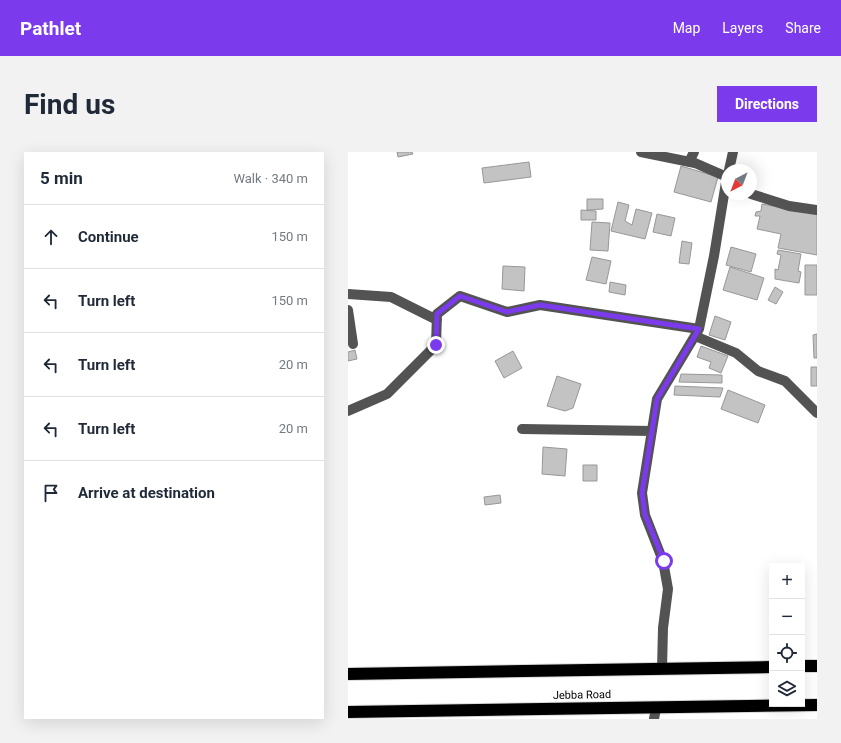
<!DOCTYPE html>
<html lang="en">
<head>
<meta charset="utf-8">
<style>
  :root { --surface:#fff; --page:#f2f2f3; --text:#1f2937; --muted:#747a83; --line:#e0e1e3; --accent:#7c3aed }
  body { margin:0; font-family:Roboto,sans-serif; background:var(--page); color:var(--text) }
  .controls { position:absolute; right:12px; bottom:12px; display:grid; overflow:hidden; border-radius:0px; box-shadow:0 4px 16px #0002 }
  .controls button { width:36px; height:36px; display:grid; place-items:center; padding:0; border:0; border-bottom:1px solid var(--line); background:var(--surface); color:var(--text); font:20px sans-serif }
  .compass { position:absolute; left:373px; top:12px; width:36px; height:36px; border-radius:50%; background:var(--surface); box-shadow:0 4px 16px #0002; rotate:222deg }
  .stop { position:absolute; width:12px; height:12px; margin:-9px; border:3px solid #7c3aed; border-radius:50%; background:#fff }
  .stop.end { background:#7c3aed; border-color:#fff; box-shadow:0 1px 4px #0008 }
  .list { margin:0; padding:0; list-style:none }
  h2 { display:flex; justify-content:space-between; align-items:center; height:52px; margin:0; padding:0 16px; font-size:17px }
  h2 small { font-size:13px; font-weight:400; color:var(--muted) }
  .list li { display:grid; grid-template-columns:26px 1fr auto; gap:12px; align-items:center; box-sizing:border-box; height:64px; padding:0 16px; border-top:1px solid var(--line) }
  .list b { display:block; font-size:15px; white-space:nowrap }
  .list em { font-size:13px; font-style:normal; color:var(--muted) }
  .icon { flex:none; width:22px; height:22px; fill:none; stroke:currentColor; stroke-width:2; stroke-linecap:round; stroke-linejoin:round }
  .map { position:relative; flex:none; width:469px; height:567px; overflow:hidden; border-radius:0px }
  header { display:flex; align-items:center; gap:24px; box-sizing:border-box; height:56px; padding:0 20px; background:var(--accent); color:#fff }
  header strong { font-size:19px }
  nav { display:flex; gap:22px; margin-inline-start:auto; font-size:14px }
  .intro { display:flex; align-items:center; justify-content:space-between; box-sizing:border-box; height:96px; padding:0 24px }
  h1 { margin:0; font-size:28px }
  .button { padding:10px 18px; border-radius:0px; background:var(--accent); color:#fff; font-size:14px; font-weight:700 }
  main { display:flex; gap:24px; padding:0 24px }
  aside { flex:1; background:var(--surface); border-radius:0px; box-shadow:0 4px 16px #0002 }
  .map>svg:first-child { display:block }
  .building { fill:#c3c3c3; stroke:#979797 }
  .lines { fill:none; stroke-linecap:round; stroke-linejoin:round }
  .highway-casing { stroke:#dbdbdb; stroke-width:14 }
  .minor { stroke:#535353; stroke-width:10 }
  .highway { stroke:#000; stroke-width:12 }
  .route { stroke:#7c3aed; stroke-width:5 }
  .labels { text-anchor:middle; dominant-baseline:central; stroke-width:3; stroke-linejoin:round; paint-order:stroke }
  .street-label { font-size:11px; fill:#000; stroke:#fff }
</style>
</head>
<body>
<header>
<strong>Pathlet</strong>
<nav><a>Map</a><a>Layers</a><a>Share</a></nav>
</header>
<div class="intro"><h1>Find us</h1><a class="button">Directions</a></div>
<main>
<aside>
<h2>5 min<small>Walk · 340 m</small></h2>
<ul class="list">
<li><svg class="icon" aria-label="ahead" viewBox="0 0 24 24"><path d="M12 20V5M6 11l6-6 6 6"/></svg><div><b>Continue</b></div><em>150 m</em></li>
<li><svg class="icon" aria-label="left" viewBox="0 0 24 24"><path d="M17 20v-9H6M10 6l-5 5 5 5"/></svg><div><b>Turn left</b></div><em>150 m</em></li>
<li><svg class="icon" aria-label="left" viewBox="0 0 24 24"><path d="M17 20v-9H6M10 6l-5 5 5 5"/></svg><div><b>Turn left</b></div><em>20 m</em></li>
<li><svg class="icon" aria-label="left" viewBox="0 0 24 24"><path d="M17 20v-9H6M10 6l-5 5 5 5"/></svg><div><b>Turn left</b></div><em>20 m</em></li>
<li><svg class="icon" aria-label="arrive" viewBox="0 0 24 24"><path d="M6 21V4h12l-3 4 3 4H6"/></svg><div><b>Arrive at destination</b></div></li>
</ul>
</aside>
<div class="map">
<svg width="469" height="567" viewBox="0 0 469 567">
  <rect width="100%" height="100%" fill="#fff"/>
  <path class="building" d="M49 0H64L65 2 50 5Z
    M181 10 183 25 136 31 134 16Z
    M333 14 370 25 363 50 326 40Z
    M239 47H255V57L239 58Z
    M270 50 281 53 277 69 284 73 288 57 304 61 297 87 263 79Z
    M414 52 469 62V103L430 96 433 82 409 77 412 64H407L408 60 413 59Z
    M233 58 248 59V68H233Z
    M309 62 327 66 323 84 305 80Z
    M244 70 262 71 260 99 242 98Z
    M334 89 344 91 341 112 331 111Z
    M383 95 408 102 403 120 378 113Z
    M430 98 453 102 450 119 453 120 451 131 427 127V117L430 118 433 103 429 102Z
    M244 105 263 109 258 132 238 128Z
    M457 113H469V143H457Z
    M155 114 177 115 176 139 154 137Z
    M382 115 416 126 409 148 375 138Z
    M262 130 278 133 277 143 261 140Z
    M427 135 435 140 428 152 420 148Z
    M367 164 383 170 377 188 361 183Z
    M469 182V206H466L465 183Z
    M353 194 380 204 373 221 361 216 363 210 349 205Z
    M7 198 9 207 0 209V200Z
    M165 199 174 216 156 226 147 209Z
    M463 215H469V234H463Z
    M333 222 374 223V231L331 230Z
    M209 224 233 232 225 256 217 259 199 254Z
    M327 234 375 236 372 245 326 243Z
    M380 238 417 253 410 271 373 257Z
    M195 295 219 297 217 324 194 322Z
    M235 313H249V329H235Z
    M152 343 153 351 137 353 136 345Z"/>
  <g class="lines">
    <defs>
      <path id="highway" d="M454 514H469
        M0 522 424 515
        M0 560 469 553"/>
    </defs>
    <use href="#highway" class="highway-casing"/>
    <path class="minor" d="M293 0 347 11 379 25
      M341 10 346 0
      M381 18 385 0
      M403 42 441 54 469 58
      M0 142 43 145 89 168
      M0 158 5 192
      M347 184 388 201 410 219 437 229 469 261
      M0 259 39 242 88 193 89 162 112 144 159 160 192 153 351 177
      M174 277 304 279
      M314 517 315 476 320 437 315 409 297 363 294 341 309 247 351 177 366 104 379 24
      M306 567 308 556"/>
    <use href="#highway" class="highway"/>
  </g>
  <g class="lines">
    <path class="route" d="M88 193 89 162 112 144 159 160 192 153 351 177 309 247 304 279 294 341 297 363 316 409"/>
  </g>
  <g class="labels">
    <g class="street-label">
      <text transform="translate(234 543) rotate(-1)">Jebba Road</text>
    </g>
  </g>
</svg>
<div class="controls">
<button>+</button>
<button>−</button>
<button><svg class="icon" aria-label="locate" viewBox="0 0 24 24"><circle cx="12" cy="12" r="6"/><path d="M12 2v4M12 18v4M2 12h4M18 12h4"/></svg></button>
<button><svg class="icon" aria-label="layers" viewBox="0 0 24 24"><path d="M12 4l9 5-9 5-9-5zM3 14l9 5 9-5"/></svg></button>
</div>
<svg class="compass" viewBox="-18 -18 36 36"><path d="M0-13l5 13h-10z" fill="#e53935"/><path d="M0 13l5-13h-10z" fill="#747a83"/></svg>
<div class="stop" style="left:316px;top:409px"></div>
<div class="stop end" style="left:88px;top:193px"></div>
</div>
</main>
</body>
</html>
